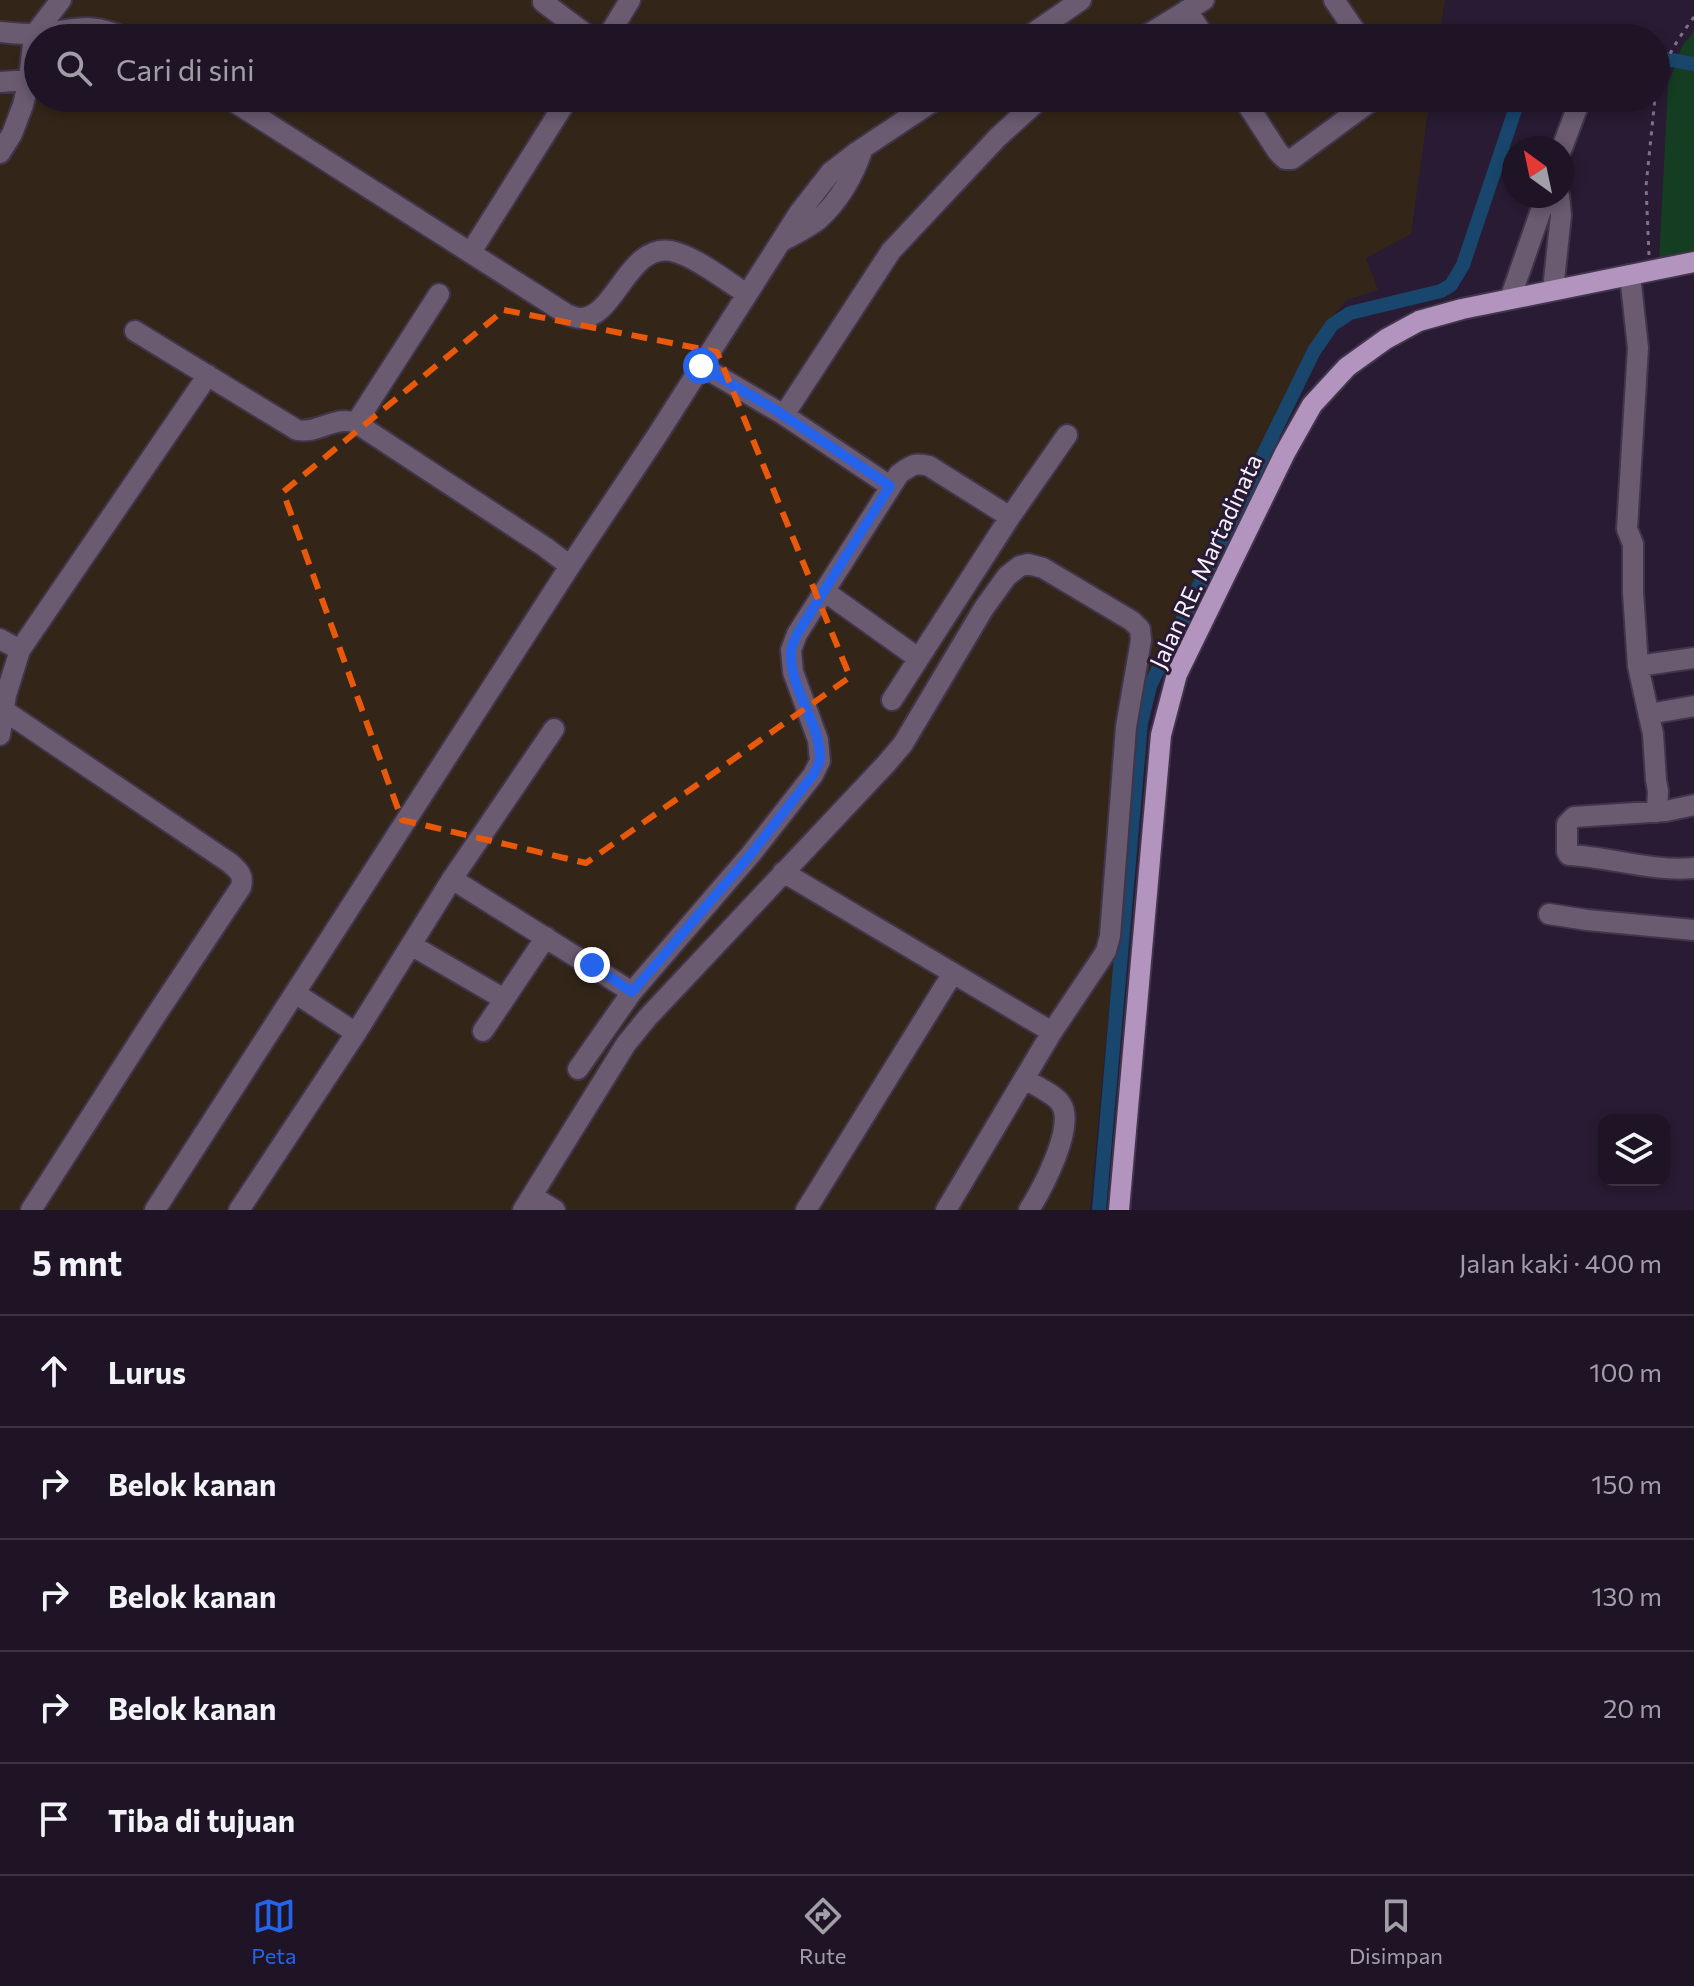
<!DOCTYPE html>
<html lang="id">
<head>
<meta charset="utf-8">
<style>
  :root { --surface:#1e1426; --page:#261d2e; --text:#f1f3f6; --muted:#a19ea7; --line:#3c3343; --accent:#2563eb }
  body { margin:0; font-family:Commissioner,sans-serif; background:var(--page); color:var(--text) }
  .controls { position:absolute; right:24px; bottom:24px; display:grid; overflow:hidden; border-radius:16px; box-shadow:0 4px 12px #0003 }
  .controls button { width:72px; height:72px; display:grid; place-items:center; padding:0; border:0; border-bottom:2px solid var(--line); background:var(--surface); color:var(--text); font:40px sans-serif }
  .compass { position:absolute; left:1502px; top:136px; width:72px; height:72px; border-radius:50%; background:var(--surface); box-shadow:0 4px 12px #0003; rotate:327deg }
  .stop { position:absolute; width:24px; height:24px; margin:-18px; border:6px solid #2563eb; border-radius:50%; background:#fff }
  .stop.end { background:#2563eb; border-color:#fff; box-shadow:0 2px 8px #0008 }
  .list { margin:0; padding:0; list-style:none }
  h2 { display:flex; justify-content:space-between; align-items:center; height:104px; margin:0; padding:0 32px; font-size:34px }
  h2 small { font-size:26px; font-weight:400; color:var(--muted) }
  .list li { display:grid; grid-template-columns:52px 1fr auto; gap:24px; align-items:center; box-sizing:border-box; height:112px; padding:0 32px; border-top:2px solid var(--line) }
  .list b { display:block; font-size:30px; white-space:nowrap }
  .list em { font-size:26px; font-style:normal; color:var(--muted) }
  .icon { flex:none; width:44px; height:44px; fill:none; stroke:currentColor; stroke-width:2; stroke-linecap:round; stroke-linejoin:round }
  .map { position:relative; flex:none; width:1694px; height:1210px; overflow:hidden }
  .search { position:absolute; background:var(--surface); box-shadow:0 4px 12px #0003; left:24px; right:24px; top:24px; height:88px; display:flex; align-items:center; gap:20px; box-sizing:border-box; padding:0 28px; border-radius:44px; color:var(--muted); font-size:30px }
  .sheet { height:664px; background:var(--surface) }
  nav { display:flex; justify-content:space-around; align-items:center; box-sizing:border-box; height:112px; border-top:2px solid var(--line); background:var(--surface); font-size:22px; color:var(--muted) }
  nav a { display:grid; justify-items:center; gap:4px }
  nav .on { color:var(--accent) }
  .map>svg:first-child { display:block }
  .industrial { fill:#332619 }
  .green { fill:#143d22 }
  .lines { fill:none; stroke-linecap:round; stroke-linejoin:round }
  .canal { stroke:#18466c; stroke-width:14 }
  .minor-casing { stroke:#41354b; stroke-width:24 }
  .major-casing { stroke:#41354b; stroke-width:24 }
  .path { stroke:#7e7387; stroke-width:3; stroke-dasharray:4 6; stroke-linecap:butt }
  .minor { stroke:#6a5b70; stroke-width:20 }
  .major { stroke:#b294be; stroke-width:20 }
  .route { stroke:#2563eb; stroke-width:10 }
  .marked { fill:none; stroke:#e8590c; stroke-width:6; stroke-dasharray:16 10; stroke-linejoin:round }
  .labels { text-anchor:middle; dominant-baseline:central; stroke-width:6; stroke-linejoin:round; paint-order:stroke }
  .street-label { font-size:24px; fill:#f8f2ff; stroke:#281b33 }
</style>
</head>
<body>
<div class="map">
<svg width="1694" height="1210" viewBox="0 0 1694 1210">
  <rect width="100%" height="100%" fill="#281b33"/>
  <path class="industrial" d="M0 0H1445L1439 38H38V98H1430L1411 234 1366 258 1378 290 1347 300 1322 329 1139 693 1090 1210H0Z"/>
  <path class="green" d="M1694 31V252L1659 261 1668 85 1682 46Z"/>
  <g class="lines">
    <path class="canal" d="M1656 57 1694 64
      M1099 1210 1141 723 1150 686 1314 351 1332 325 1350 313 1441 291 1451 285 1463 265 1519 98"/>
    <defs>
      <path id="minor" d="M1334 0 1360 38
        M543 2 591 38
        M1187 10 1205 38
        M0 32C12 33 26 35 38 34 75 30 89 21 125 38
        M607 38 630 0
        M1026 38 1081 0
        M1142 38 1204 0
        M0 82 29 80
        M228 98 568 315C572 316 576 318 580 318 615 319 628 243 671 251 695 256 726 281 747 294
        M1243 98 1278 152 1285 159H1292L1375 98
        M1562 148 1580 100
        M0 153 12 134 23 105 29 80 34 35 61 0
        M784 240C795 234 808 228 818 220 839 201 854 175 863 148
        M471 252 568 98
        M1630 275 1638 348 1627 529 1633 544V592L1638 666 1694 658
        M1553 290 1561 215 1559 196
        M1510 299 1546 196
        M135 331 297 430C319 434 335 415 356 423L545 547 570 566
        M701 366 784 415 891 251 998 137 1041 98
        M784 415 890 486
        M356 423 439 294
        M824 591 918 658
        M0 639 20 650 6 695 0 735
        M20 650 208 375
        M1638 666 1653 734 1656 780 1658 791 1657 812
        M892 700 1010 517 1067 435
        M5 711 230 863C239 871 244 875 241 887L154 1018 31 1210
        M1649 714 1694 706
        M1694 805 1666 811 1574 817 1567 824V852L1569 855C1611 857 1652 872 1694 868
        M783 872 1052 1032
        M452 879 632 992 751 854 813 775 820 761 818 740 793 672 791 650 797 634 899 474C911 466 914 462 929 466L1010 517
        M1549 914 1587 920 1694 930
        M411 945 504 999
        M295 993 356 1033
        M483 1031 546 937
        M578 1069 632 992
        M1025 1079C1034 1085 1056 1095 1061 1104 1076 1126 1042 1189 1029 1210
        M532 1196 555 1210
        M155 1210 570 566 658 434 799 213 831 172 857 152 938 98
        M239 1210 356 1033 452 879 554 729
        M523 1210 626 1044 648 1017 886 764 903 744 984 608 1007 576 1020 566 1028 564 1043 568 1132 621 1140 629 1141 640 1126 727 1110 936 1106 951 1099 962 1052 1032 946 1210
        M806 1210 953 973"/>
      <path id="major" d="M1119 1210 1161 735 1177 674 1285 453 1312 405 1347 367 1386 339 1419 321 1462 309 1694 262"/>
    </defs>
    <use href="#minor" class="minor-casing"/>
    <use href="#major" class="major-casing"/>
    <path class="path" d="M1656 91C1662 63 1677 40 1694 17
      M1649 255 1646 186 1655 98"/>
    <use href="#minor" class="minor"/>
    <use href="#major" class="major"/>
  </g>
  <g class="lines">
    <path class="route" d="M592 965 632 992 751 854 813 775C816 769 820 764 820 757 820 723 789 688 791 652 791 646 795 640 797 634L890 486 774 409 701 366"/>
  </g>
  <path class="marked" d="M504 310 717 352 850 677 586 863 402 820 283 492Z"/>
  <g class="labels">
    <g class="street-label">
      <text transform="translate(1205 561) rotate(-65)">Jalan RE. Martadinata</text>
    </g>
  </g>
</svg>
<div class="controls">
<button><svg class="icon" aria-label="layers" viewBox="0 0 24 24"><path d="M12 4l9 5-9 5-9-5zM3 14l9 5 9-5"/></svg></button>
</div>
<svg class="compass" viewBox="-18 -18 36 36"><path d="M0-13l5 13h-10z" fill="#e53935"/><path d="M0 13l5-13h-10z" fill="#a19ea7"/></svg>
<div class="stop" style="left:701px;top:366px"></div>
<div class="stop end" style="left:592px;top:965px"></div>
<div class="search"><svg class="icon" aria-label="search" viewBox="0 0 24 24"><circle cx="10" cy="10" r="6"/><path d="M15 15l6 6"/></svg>Cari di sini</div>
</div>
<section class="sheet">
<h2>5 mnt<small>Jalan kaki · 400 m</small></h2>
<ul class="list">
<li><svg class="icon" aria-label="ahead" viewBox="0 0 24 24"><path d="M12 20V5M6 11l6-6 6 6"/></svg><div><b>Lurus</b></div><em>100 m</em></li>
<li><svg class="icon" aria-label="right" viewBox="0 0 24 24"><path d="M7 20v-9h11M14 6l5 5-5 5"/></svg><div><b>Belok kanan</b></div><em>150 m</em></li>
<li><svg class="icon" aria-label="right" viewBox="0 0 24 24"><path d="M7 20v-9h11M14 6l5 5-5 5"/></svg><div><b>Belok kanan</b></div><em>130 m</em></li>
<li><svg class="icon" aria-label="right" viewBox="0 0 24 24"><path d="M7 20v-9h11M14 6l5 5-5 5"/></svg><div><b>Belok kanan</b></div><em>20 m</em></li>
<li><svg class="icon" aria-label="arrive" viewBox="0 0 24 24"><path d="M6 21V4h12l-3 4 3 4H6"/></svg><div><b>Tiba di tujuan</b></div></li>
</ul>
</section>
<nav>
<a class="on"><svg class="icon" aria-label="map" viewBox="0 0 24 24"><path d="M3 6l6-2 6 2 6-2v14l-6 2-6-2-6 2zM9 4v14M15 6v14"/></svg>Peta</a>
<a><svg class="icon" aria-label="directions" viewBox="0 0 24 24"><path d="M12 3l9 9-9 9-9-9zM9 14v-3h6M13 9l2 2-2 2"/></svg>Rute</a>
<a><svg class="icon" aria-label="saved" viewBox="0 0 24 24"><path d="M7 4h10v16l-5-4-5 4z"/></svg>Disimpan</a>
</nav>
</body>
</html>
